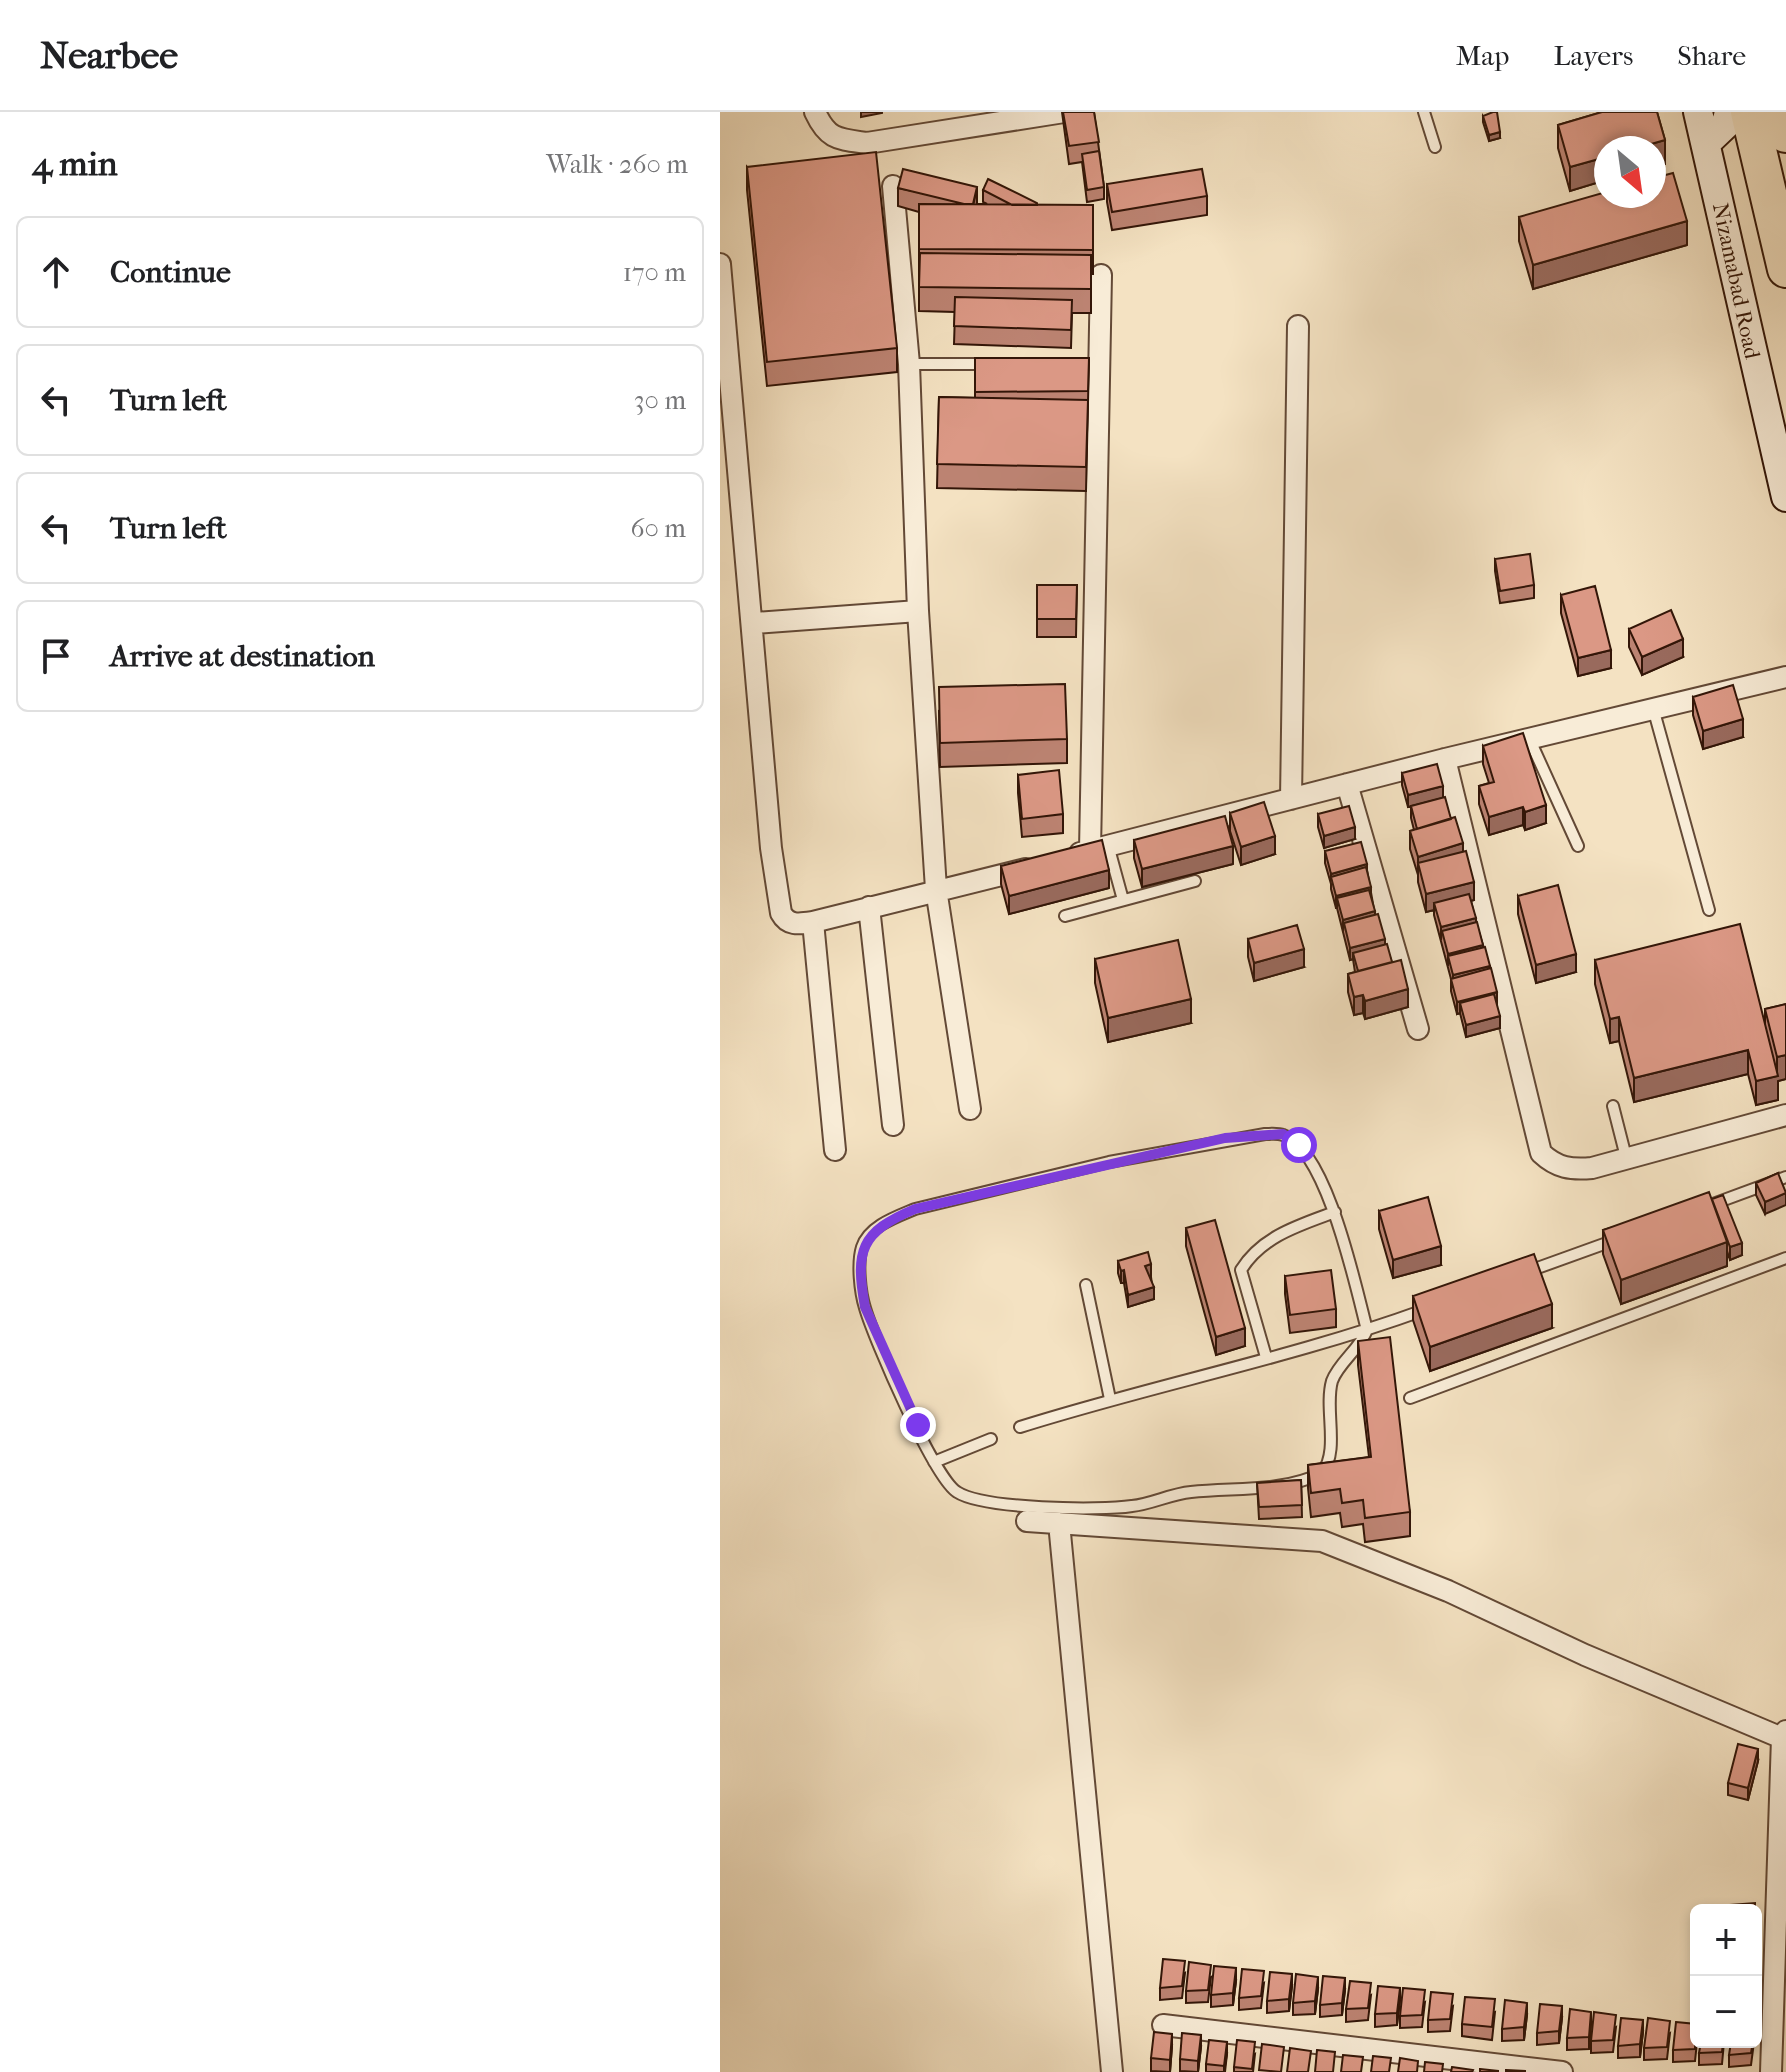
<!DOCTYPE html>
<html lang="en">
<head>
<meta charset="utf-8">
<style>
  :root { --surface:#fff; --page:#f6f6f6; --text:#202124; --muted:#757577; --line:#e0e0e0 }
  body { margin:0; font-family:"IM FELL French Canon",serif; background:var(--page); color:var(--text) }
  .controls { position:absolute; right:24px; bottom:24px; display:grid; overflow:hidden; border-radius:12px; box-shadow:0 4px 12px #0003 }
  .controls button { width:72px; height:72px; display:grid; place-items:center; padding:0; border:0; border-bottom:2px solid var(--line); background:var(--surface); color:var(--text); font:40px sans-serif }
  .compass { position:absolute; left:874px; top:24px; width:72px; height:72px; border-radius:50%; background:var(--surface); box-shadow:0 4px 12px #0003; rotate:151deg }
  .stop { position:absolute; width:24px; height:24px; margin:-18px; border:6px solid #7c3aed; border-radius:50%; background:#fff }
  .stop.end { background:#7c3aed; border-color:#fff; box-shadow:0 2px 8px #0008 }
  .list { margin:0; padding:0; list-style:none }
  h2 { display:flex; justify-content:space-between; align-items:center; height:104px; margin:0; padding:0 32px; font-size:34px }
  h2 small { font-size:26px; font-weight:400; color:var(--muted) }
  .list li { display:grid; grid-template-columns:52px 1fr auto; gap:24px; align-items:center; box-sizing:border-box; height:112px; margin:0 16px 16px; padding:0 16px; border:2px solid var(--line); border-radius:12px }
  .list b { display:block; font-size:30px; white-space:nowrap }
  .list em { font-size:26px; font-style:normal; color:var(--muted) }
  .icon { flex:none; width:44px; height:44px; fill:none; stroke:currentColor; stroke-width:2; stroke-linecap:round; stroke-linejoin:round }
  .map { position:relative; flex:none; width:1066px; height:1960px; overflow:hidden }
  header { display:flex; align-items:center; gap:48px; box-sizing:border-box; height:112px; padding:0 40px; background:var(--surface); border-bottom:2px solid var(--line) }
  header strong { font-size:38px }
  nav { display:flex; gap:44px; margin-inline-start:auto; font-size:28px }
  main { display:flex }
  aside { flex:1; background:var(--surface) }
  .map>svg:first-child { display:block }
  .lines { fill:none; stroke-linecap:round; stroke-linejoin:round }
  .lane-casing { stroke:#634936; stroke-width:14 }
  .street-casing { stroke:#634936; stroke-width:24 }
  .secondary-casing { stroke:#331608; stroke-width:32 }
  .highway-casing { stroke:#331608; stroke-width:40 }
  .lane { stroke:#f8ecd7; stroke-width:10 }
  .street { stroke:#f8ecd7; stroke-width:20 }
  .secondary { stroke:#f8ecd7; stroke-width:28 }
  .highway { stroke:#f4e2c2; stroke-width:36 }
  .wall { fill:#bc8372; stroke:#331608; stroke-width:2 }
  .shaded-wall { fill:#996a5d; stroke:#331608; stroke-width:2 }
  .building { fill:#db9885; stroke:#331608; stroke-width:2 }
  .route { stroke:#7c3aed; stroke-width:10 }
  .labels { text-anchor:middle; dominant-baseline:central; stroke-width:6; stroke-linejoin:round; paint-order:stroke }
  .street-label { font-size:22px; fill:#331608; stroke:#f8ecd7 }
</style>
</head>
<body>
<header>
<strong>Nearbee</strong>
<nav><a>Map</a><a>Layers</a><a>Share</a></nav>
</header>
<main>
<aside>
<h2>4 min<small>Walk · 260 m</small></h2>
<ul class="list">
<li><svg class="icon" aria-label="ahead" viewBox="0 0 24 24"><path d="M12 20V5M6 11l6-6 6 6"/></svg><div><b>Continue</b></div><em>170 m</em></li>
<li><svg class="icon" aria-label="left" viewBox="0 0 24 24"><path d="M17 20v-9H6M10 6l-5 5 5 5"/></svg><div><b>Turn left</b></div><em>30 m</em></li>
<li><svg class="icon" aria-label="left" viewBox="0 0 24 24"><path d="M17 20v-9H6M10 6l-5 5 5 5"/></svg><div><b>Turn left</b></div><em>60 m</em></li>
<li><svg class="icon" aria-label="arrive" viewBox="0 0 24 24"><path d="M6 21V4h12l-3 4 3 4H6"/></svg><div><b>Arrive at destination</b></div></li>
</ul>
</aside>
<div class="map">
<svg width="1066" height="1960" viewBox="0 0 1066 1960">
  <rect width="100%" height="100%" fill="#f4e2c2"/>
  <filter id="stains"><feTurbulence type="fractalNoise" baseFrequency=".0025" numOctaves="4"/><feColorMatrix values="0 0 0 0 .2 0 0 0 0 .09 0 0 0 0 .02 0 0 0 .5 -.17"/></filter>
  <radialGradient id="worn" r=".72"><stop offset=".6" stop-color="#630" stop-opacity="0"/><stop offset="1" stop-color="#630" stop-opacity=".3"/></radialGradient>
  <g class="lines">
    <defs>
      <path id="lane" d="M704 0 715 35
        M189 252H267
        M933 596 989 798
        M809 626 858 734
        M388 733 403 788
        M345 804 475 769
        M893 994 906 1045
        M545 1022C550 1022 558 1021 563 1023 607 1037 636 1176 647 1218 639 1238 619 1250 612 1269 604 1297 620 1338 602 1361 561 1381 514 1375 471 1380 450 1382 432 1392 412 1394 379 1399 263 1397 237 1380 214 1366 154 1227 145 1196 140 1180 137 1151 142 1135 149 1114 176 1105 195 1097L389 1050Z
        M993 1092 1066 1065
        M809 1159 895 1128
        M366 1173 390 1287
        M546 1245 521 1158C542 1124 580 1113 615 1100
        M690 1286 1066 1146
        M300 1315C433 1273 572 1246 704 1198
        M214 1350 271 1327"/>
      <path id="street" d="M95 0C108 28 118 27 147 31L344 0
        M173 74 189 252 198 499 216 777 250 997
        M0 152 51 736 61 801C68 814 79 812 93 810L306 757
        M34 511 198 499
        M725 647 821 1041C837 1056 851 1058 872 1056L1066 1003
        M627 672 698 917
        M571 687 578 214
        M370 738 381 163
        M360 741 725 647 1066 565
        M149 795 173 1013
        M93 810 115 1038
        M307 1409 602 1429 728 1479 865 1543 1062 1626
        M339 1411 392 1960
        M443 1913 842 1960
        M1051 1960 1062 1626 1066 1619"/>
      <path id="secondary" d="M978 0 1066 385
        M986 31 1006 12 1009 0"/>
      <path id="highway" d="M1029 0 1066 157
        M1060 0 1066 22"/>
    </defs>
    <use href="#lane" class="lane-casing"/>
    <use href="#street" class="street-casing"/>
    <use href="#secondary" class="secondary-casing"/>
    <use href="#highway" class="highway-casing"/>
    <use href="#lane" class="lane"/>
    <use href="#street" class="street"/>
    <use href="#secondary" class="secondary"/>
    <use href="#highway" class="highway"/>
  </g>
  <path class="wall" d="M342 0H374L384 75V87L367 90 362 50 349 52Z
    M882 0H937L945 28V52L934 55V36H886V68L850 79 838 36V13Z
    M763 4 780 26 769 29 763 10Z
    M27 55 177 236V260L47 274 27 78Z
    M387 72 487 84V103L392 118 387 90Z
    M178 76 257 92H267L263 90V78L317 93H373V162H371V201H352L351 236 234 232 235 200 199 199V100L178 94Z
    M799 105 967 133 813 177 799 129Z
    M255 246H369L366 379 217 376 219 285 255 286Z
    M775 447 814 473V486L780 491 775 459Z
    M317 473H357L356 525H317Z
    M841 483 891 556 858 564 841 501Z
    M909 517 963 545 922 563 909 535Z
    M973 585 1023 625 983 637 973 603Z
    M219 599 347 627V651L220 655Z
    M763 634 826 711 805 718 803 713 769 723 759 692V674L769 671 763 652Z
    M682 661 723 686 731 707 743 740 754 788 751 789 756 810 770 856 780 916 746 925 740 901 737 902 731 879V867L714 803V798L706 800 698 770V763L690 737V719L694 718 691 706V695H688L682 673Z
    M298 663 343 702V721L302 725 298 681Z
    M510 701 555 742 521 753 510 719Z
    M598 702 635 727 604 736 598 715Z
    M414 728 513 752 422 775 414 746Z
    M605 739 647 758 655 803 688 895 645 907 643 901 634 903 628 880V862L635 860 633 847 630 848 617 796H616L611 777V772L605 751Z
    M281 754 389 776 289 802 281 772Z
    M798 784 856 860 816 871 798 802Z
    M528 827 584 855 534 869 528 845Z
    M375 847 471 911 388 930 375 871Z
    M875 848 1045 913V897L1066 892V967L1058 969V988L1036 993 1028 962 914 990 899 929 890 931 875 872Z
    M1058 1061 1045 1102 1036 1083V1071Z
    M992 1087 1022 1143 1010 1148 1007 1139V1154L901 1192 883 1142V1118Z
    M659 1099 721 1153 673 1166 659 1117Z
    M466 1116 525 1234 496 1243 466 1134Z
    M398 1149 431 1165 434 1187 408 1195 404 1171H401L398 1161Z
    M565 1164 616 1197V1215L570 1221 565 1182Z
    M693 1184 832 1216 710 1259 693 1208Z
    M638 1229 690 1400V1424L645 1430 643 1412 622 1415 620 1401 591 1405 588 1376V1353L649 1345 638 1253Z
    M581 1368 582 1405 539 1407 537 1371Z
    M1038 1649 1028 1688 1008 1683V1671Z
    M465 1861 462 1886 440 1888V1876Z
    M491 1865 488 1890 466 1891V1879Z
    M516 1869 513 1893 491 1895V1883Z
    M544 1871 541 1896 519 1898V1886Z
    M572 1874 569 1899 547 1901V1889Z
    M598 1877 595 1902 573 1903V1891Z
    M625 1878 622 1903 600 1905V1893Z
    M651 1883 648 1908 626 1910V1897Z
    M680 1888 677 1913 655 1915V1902Z
    M705 1890 702 1915 680 1916V1904Z
    M733 1894 730 1919 708 1920V1908Z
    M775 1900 772 1928 742 1924V1912Z
    M807 1903 804 1928 782 1929V1917Z
    M842 1906 839 1931 817 1933V1921Z
    M871 1912 869 1937 847 1938V1926Z
    M896 1915 893 1940 871 1941V1929Z
    M923 1920 920 1945 898 1946V1934Z
    M950 1921 947 1947 924 1948V1936Z
    M977 1930 975 1949 953 1950V1938Z
    M1004 1930 1002 1952 979 1953V1941Z
    M1034 1930 1031 1953 1009 1955V1943Z
    M452 1934 450 1960 431 1959V1946Z
    M481 1935 478 1960 460 1959V1947Z
    M507 1942 505 1960H486V1952Z
    M535 1942 533 1960H514V1955Z"/>
  <path class="shaded-wall" d="M141 0H162V1L141 5Z
    M780 20V26L769 29V23Z
    M945 28V52L934 55V36H917Z
    M886 45V68L850 79V55Z
    M257 75V93L253 94Z
    M967 109V133L813 177V153Z
    M963 527V545L922 563V545Z
    M891 538V556L858 564V546Z
    M1023 607V625L983 637V619Z
    M723 674V686L688 695V683Z
    M826 693V711L805 718V700Z
    M803 695V713L769 723V705Z
    M635 715V727L604 736V724Z
    M555 724V742L521 753V735Z
    M743 731V749L698 751V763V745Z
    M513 734V752L422 775V757Z
    M647 752V765L611 767V762Z
    M389 758V776L289 802V784Z
    M754 770V788L716 798 714 791V798L706 800V782Z
    M651 775V787L617 786V796H616V784Z
    M655 799V811H624L623 820V808Z
    M756 806V818L722 819 721 828V815Z
    M665 827V839L633 841V847L630 848V836Z
    M763 833V845L728 844V854V842Z
    M584 837V855L534 869V851Z
    M856 842V860L816 871V853Z
    M770 854V866L733 875V863Z
    M688 877V895L645 907V889Z
    M777 880V892L740 891V901L737 902V890Z
    M643 883V901L634 903V885Z
    M471 887V911L388 930V906Z
    M780 904V916L746 925V913Z
    M899 905V929L890 931V907Z
    M1028 938V962L914 990V966Z
    M1066 943V967L1058 969V988L1036 993V969L1057 964V945Z
    M1066 1081V1093L1045 1102V1090Z
    M1007 1130V1154L901 1192V1168Z
    M1022 1131V1143L1010 1148V1135Z
    M721 1134V1153L673 1166V1148Z
    M431 1152V1165L425 1166V1154Z
    M404 1158V1171H401V1159Z
    M434 1175V1187L408 1195V1183Z
    M832 1192V1216L710 1259V1235Z
    M525 1216V1234L496 1243V1225Z
    M1038 1637V1649L1028 1688V1676Z
    M516 1856V1869L513 1893V1881Z
    M572 1862V1874L569 1899V1887Z
    M598 1865V1877L595 1902V1889Z
    M625 1866V1878L622 1903V1891Z
    M680 1876V1888L677 1913V1901Z
    M807 1891V1903L804 1928V1915Z
    M842 1894V1906L839 1931V1919Z
    M871 1900V1912L869 1937V1925Z
    M923 1908V1920L920 1945V1932Z
    M452 1922V1934L450 1960V1948Z
    M481 1923V1935L478 1960V1949Z
    M507 1930V1942L504 1960V1954Z"/>
  <path class="building" d="M343 0H374L379 30 349 34Z
    M773 0H777L780 20 769 23 763 4Z
    M882 0H937L945 28 917 36H886V45L850 55 838 13Z
    M379 39 384 75 367 78 362 42Z
    M156 40 177 236 47 250 27 55Z
    M183 57 257 75 253 92H244L178 76Z
    M482 57 487 84 392 100 387 72Z
    M953 61 967 109 813 153 799 105 886 80V84H934V66Z
    M268 67 317 91V93H292L263 78Z
    M199 92 373 93V138L199 137Z
    M200 141 371 143V177L199 175Z
    M235 185 352 188 351 218 234 214Z
    M255 246H369L368 279 255 280Z
    M219 285 368 288 366 355 217 352Z
    M810 442 814 473 780 479 775 447Z
    M317 473H357L356 507H317Z
    M875 474 891 538 858 546 841 483Z
    M951 498 963 527 922 545 909 517Z
    M345 572 347 627 220 631 219 575Z
    M1013 573 1023 607 983 619 973 585Z
    M803 621 826 693 805 700 803 695 769 705 759 674 774 670 763 634Z
    M717 652 723 674 688 683 682 661Z
    M339 658 343 702 302 707 298 663Z
    M725 685 731 707 697 717 691 694Z
    M544 690 555 724 521 735 510 701Z
    M629 694 635 715 604 724 598 702Z
    M505 704 513 734 422 757 414 728Z
    M735 705 743 731 698 745 690 719Z
    M382 728 389 758 289 784 281 754Z
    M641 730 647 752 611 762 605 739Z
    M746 739 754 770 706 782 698 751Z
    M646 755 651 775 616 784 611 765Z
    M838 773 856 842 816 853 798 784Z
    M649 778 655 799 623 808 617 786Z
    M749 782 756 806 721 815 714 791Z
    M658 802 665 827 630 836 624 811Z
    M757 810 763 833 728 842 722 819Z
    M1020 812 1058 964 1036 969 1028 938 914 966 899 905 890 907 875 848Z
    M577 813 584 837 534 851 528 827Z
    M458 828 471 887 388 906 375 847Z
    M667 832 672 850 638 859 633 841Z
    M765 835 770 854 733 863 728 844Z
    M681 848 688 877 645 889 643 883 634 885 628 862Z
    M771 856 777 880 737 890 731 867Z
    M774 882 780 904 746 913 740 891Z
    M1066 892V943L1057 945 1045 897Z
    M1058 1061 1066 1081 1045 1090 1036 1071Z
    M989 1080 1007 1130 901 1168 883 1118Z
    M1003 1083 1022 1131 1010 1135 992 1087Z
    M708 1085 721 1134 673 1148 659 1099Z
    M495 1108 525 1216 496 1225 466 1116Z
    M428 1140 431 1152 425 1154 434 1175 408 1183 404 1158 401 1159 398 1149Z
    M814 1142 832 1192 710 1235 693 1184Z
    M611 1158 616 1197 570 1203 565 1164Z
    M670 1225 690 1400 645 1406 643 1388 622 1391 620 1377 591 1381 588 1353 651 1345 638 1229Z
    M581 1368 582 1393 539 1395 537 1371Z
    M1018 1632 1038 1637 1028 1676 1008 1671Z
    M1035 1791V1798H997V1794Z
    M443 1847 465 1849 462 1874 440 1876Z
    M469 1850 491 1853 488 1878 466 1879Z
    M494 1854 516 1856 513 1881 491 1883Z
    M522 1857 544 1859 541 1884 519 1886Z
    M550 1860 572 1862 569 1887 547 1889Z
    M576 1862 598 1865 595 1889 573 1891Z
    M603 1864 625 1866 622 1891 600 1893Z
    M630 1869 651 1871 648 1896 626 1897Z
    M658 1874 680 1876 677 1901 655 1902Z
    M683 1876 705 1878 702 1903 680 1904Z
    M711 1880 733 1882 730 1907 708 1908Z
    M745 1885 775 1887 772 1915 742 1912Z
    M785 1888 807 1891 804 1915 782 1917Z
    M820 1892 842 1894 839 1919 817 1921Z
    M850 1897 871 1900 869 1925 847 1926Z
    M874 1900 896 1903 893 1928 871 1929Z
    M901 1906 923 1908 920 1932 898 1934Z
    M928 1906 950 1909 947 1935 924 1936Z
    M956 1910 976 1912 975 1937 953 1938Z
    M434 1920 452 1922 450 1948 431 1946Z
    M462 1921 481 1923 478 1949 460 1947Z
    M489 1928 507 1930 504 1954 486 1952Z
    M517 1928 535 1930 532 1957 514 1955Z
    M981 1930H1003L1002 1940 979 1941Z
    M1011 1930H1033L1031 1941 1009 1943Z
    M542 1932 564 1935 561 1960 539 1958Z
    M570 1936 591 1939 588 1960H567Z
    M597 1938 615 1940 613 1960H595Z
    M623 1943 643 1945 641 1960H621Z
    M653 1944 671 1946 669 1960H651Z
    M680 1946 698 1949 697 1960H678Z
    M705 1950 723 1952 722 1960H704Z
    M732 1955 753 1958 752 1960H731Z
    M760 1957 778 1959V1960H760Z
    M786 1958 805 1959V1960H786Z"/>
  <g class="lines">
    <path class="route" d="M198 1313 145 1195C135 1139 140 1120 195 1097L505 1026 563 1022 579 1033"/>
  </g>
  <g class="labels">
    <g class="street-label">
      <text transform="translate(1016 169) rotate(78)">Nizamabad Road</text>
    </g>
  </g>
  <rect width="100%" height="100%" filter="url(#stains)"/>
  <rect width="100%" height="100%" fill="url(#worn)"/>
</svg>
<div class="controls">
<button>+</button>
<button>−</button>
</div>
<svg class="compass" viewBox="-18 -18 36 36"><path d="M0-13l5 13h-10z" fill="#e53935"/><path d="M0 13l5-13h-10z" fill="#757577"/></svg>
<div class="stop" style="left:579px;top:1033px"></div>
<div class="stop end" style="left:198px;top:1313px"></div>
</div>
</main>
</body>
</html>
